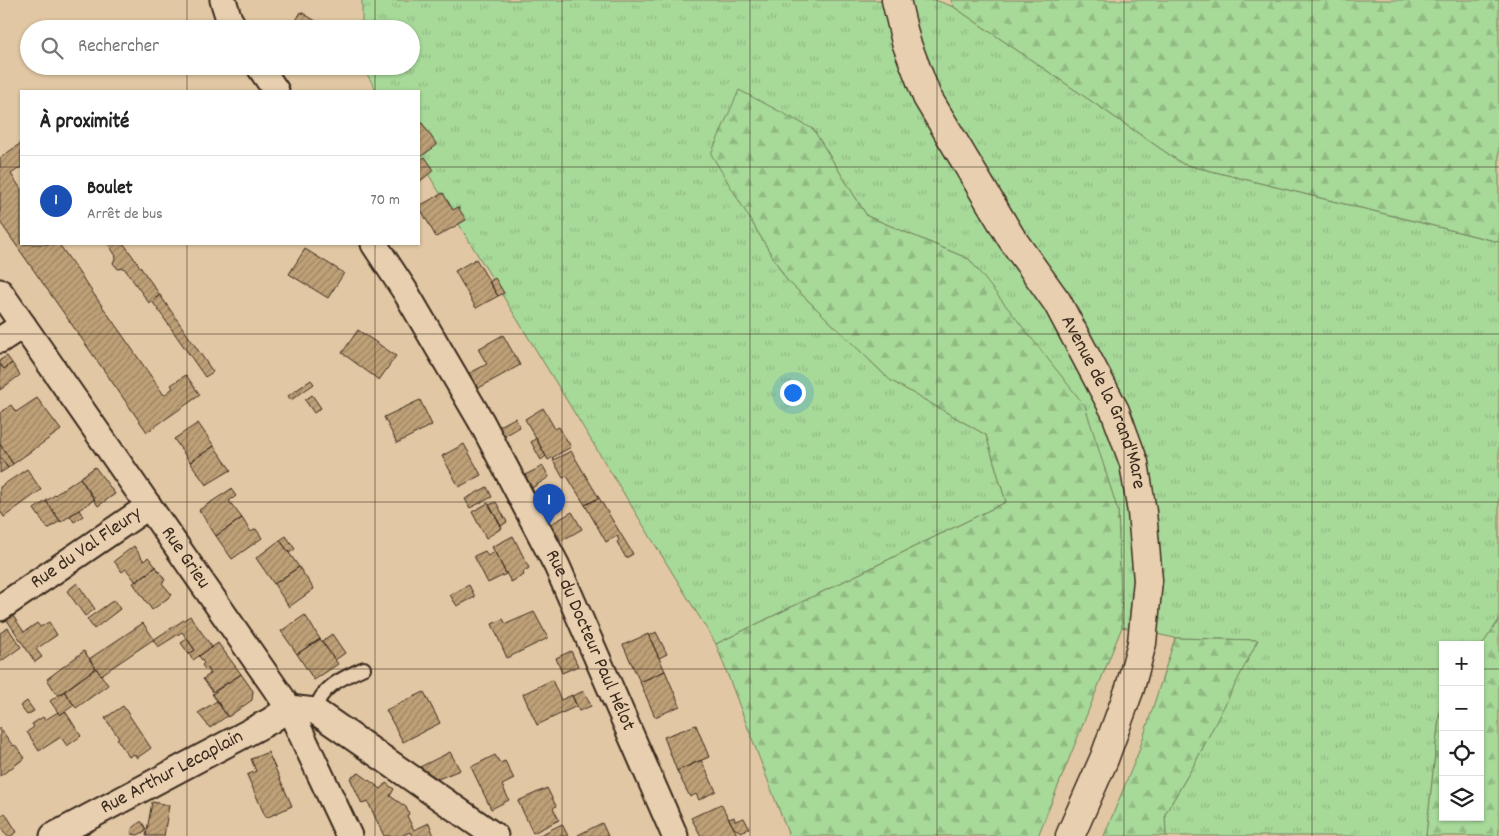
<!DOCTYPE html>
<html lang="fr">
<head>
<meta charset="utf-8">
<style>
  :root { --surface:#fff; --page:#f2f2f2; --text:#222; --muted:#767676; --line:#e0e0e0; --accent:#d1495b }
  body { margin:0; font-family:Dekko,sans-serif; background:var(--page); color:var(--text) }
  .controls { position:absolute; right:15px; bottom:15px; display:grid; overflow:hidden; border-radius:0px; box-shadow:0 1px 4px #0004 }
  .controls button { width:45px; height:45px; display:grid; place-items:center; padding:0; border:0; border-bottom:1px solid var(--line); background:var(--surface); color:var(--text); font:25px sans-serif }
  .you { position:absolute; left:792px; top:392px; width:18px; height:18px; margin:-12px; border:4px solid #fff; border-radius:50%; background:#1a73e8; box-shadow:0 0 0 8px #1a73e833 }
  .badge { display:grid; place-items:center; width:32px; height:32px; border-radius:50%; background:var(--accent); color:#fff; font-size:16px; font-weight:700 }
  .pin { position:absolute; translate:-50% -41px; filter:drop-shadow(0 1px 2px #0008) }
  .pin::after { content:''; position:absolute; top:26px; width:18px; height:15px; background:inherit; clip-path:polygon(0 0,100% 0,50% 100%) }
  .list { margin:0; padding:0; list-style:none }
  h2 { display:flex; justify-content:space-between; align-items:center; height:65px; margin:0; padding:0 20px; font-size:21px }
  h2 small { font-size:16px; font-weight:400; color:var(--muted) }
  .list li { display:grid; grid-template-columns:32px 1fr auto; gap:15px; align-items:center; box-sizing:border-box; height:90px; padding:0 20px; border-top:1px solid var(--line) }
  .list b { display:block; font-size:19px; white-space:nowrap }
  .list p { margin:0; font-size:16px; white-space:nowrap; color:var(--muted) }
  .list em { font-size:16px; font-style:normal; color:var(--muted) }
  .icon { flex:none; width:28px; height:28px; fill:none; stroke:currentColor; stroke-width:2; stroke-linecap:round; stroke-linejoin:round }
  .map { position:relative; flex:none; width:1499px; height:836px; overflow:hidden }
  .search { position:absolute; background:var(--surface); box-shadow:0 1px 4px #0004; left:20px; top:20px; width:400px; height:55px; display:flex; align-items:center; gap:12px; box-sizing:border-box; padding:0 18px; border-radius:28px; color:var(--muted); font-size:19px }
  .panel { position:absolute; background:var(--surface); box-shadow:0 1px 4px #0004; left:20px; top:90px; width:400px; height:155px; border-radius:0px }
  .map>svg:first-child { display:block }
  .grass { fill:url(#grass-tufts); stroke:#71825c }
  .forest { fill:url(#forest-firs); stroke:#71825c }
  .building { fill:url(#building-hatch); stroke:#3b2a1e }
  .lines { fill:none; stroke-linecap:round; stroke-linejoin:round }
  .service-casing { stroke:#3b2a1e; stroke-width:16 }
  .minor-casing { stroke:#3b2a1e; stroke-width:29 }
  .tertiary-casing { stroke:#3b2a1e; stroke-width:31 }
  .service { stroke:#e7cfaf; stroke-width:12 }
  .minor { stroke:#e7cfaf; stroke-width:25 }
  .tertiary { stroke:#e7cfaf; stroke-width:28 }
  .grid { fill:none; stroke:#3b2a1e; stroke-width:1; stroke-opacity:0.55 }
  .labels { text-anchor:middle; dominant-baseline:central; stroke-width:5; stroke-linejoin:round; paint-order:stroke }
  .street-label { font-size:20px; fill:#3b2a1e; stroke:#e7cfaf }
</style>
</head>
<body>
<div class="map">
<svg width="1499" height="836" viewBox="0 0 1499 836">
  <defs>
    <pattern id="grass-tufts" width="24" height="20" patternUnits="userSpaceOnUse" patternTransform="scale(1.25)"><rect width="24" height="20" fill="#a7d999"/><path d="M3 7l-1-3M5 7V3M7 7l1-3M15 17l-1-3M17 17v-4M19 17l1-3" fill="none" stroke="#91ba83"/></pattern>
    <pattern id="forest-firs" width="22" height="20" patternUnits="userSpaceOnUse" patternTransform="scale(1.25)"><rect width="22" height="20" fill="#a7d999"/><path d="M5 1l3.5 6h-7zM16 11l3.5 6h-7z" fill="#91ba83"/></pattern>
    <pattern id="building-hatch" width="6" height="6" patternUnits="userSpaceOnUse" patternTransform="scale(1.25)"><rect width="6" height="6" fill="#bfa178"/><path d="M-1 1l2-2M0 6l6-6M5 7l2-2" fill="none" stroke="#9c8362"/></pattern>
  </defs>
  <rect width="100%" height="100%" fill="#e1c7a3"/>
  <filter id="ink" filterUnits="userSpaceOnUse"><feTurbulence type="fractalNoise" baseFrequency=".02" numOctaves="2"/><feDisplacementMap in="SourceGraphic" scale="10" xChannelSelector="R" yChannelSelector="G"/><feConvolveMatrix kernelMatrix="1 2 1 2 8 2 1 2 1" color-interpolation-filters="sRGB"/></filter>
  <g filter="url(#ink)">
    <path class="grass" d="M362 0H935L954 7 1183 164 1499 242V620L1480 648V645H1443V705L1440 709 1426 836H1166L1165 814 1195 763 1257 640 1175 638 1122 627 1118 511 969 259 867 216 813 129 753 224 786 279 890 380 986 435 1006 502 716 644 419 159V91H377L362 66H411V29H362Z"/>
    <path class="forest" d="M951 0H1499V242L1183 164 954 7Z
      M739 90 813 129 867 216 969 259 1085 406 1118 511 1122 627 1038 836H789L716 644 1006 502 986 435 890 380 786 279 711 154Z
      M1499 620V836H1426L1440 709 1443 705V817H1480V648Z
      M1175 638 1258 640 1195 763 1165 814 1166 836H1104L1139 751Z"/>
    <path class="building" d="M301 12 329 29H291Z
      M419 120H420L437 145 419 158Z
      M21 143V167L11 174 21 189V244H59L164 395 173 388 171 385 186 375 200 395 147 432 0 222V158Z
      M425 157 434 170 419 182V161Z
      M443 193 453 210 458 207 466 220 436 237 419 206Z
      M108 244H124L160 295 149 303 124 268 118 269 113 263 116 256Z
      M305 249 344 273 328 298 289 274Z
      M476 259 498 296 476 308 455 271Z
      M495 278 504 293 498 296 489 282Z
      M160 295 213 372 205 377 152 301Z
      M358 330 396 356 379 380 342 353Z
      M503 335 520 365 477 389 468 374 487 364 478 349Z
      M7 356 12 363 4 369 0 364V360Z
      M12 363 20 375 0 390V364L4 369Z
      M311 380 314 384 291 400 288 396Z
      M312 395 321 408 314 413 305 400Z
      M37 398 61 430 13 464 0 444V413L11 405 16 412Z
      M420 400 432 425 397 443 384 417Z
      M543 408 555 429 559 427 571 447 548 460 525 419Z
      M515 418 520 427 503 437 498 427Z
      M198 423 214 446 190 462 174 439Z
      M536 438 546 456 541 460 531 442Z
      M0 444 13 464 8 468 0 457Z
      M464 444 481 475 459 487 442 456Z
      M214 446 231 470 206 485 190 462Z
      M571 451 599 498 585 505 567 476 563 478 553 460Z
      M0 457 8 468 0 473Z
      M543 466 549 477 532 488 525 475Z
      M95 467 115 494 98 506 80 478Z
      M27 469 41 490 4 517 0 511V487Z
      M80 478 95 499 61 522 46 501Z
      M487 487 492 497 470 508 465 499Z
      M231 489 236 496 229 501 242 518 216 536 199 510Z
      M599 498 633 554 626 558 617 542 619 540 617 536 606 542 585 505Z
      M46 501 60 521 48 529 34 509Z
      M496 502 507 522 501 526 489 505Z
      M488 503 502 528 486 538 472 512Z
      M79 510 83 516 74 522 70 516Z
      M572 512 582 529 561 541 551 524Z
      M242 518 251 532 256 529 262 538 232 559 216 536Z
      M286 536 295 549 289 553 280 540Z
      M513 536 529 568 523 572 524 575 511 582 492 547Z
      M280 540 299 567 274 584 256 558Z
      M134 546 144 561 148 557 156 567 136 582 126 569 122 572 114 561Z
      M485 551 488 556 495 552 506 574 488 583 474 556Z
      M156 567 165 580 162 583 172 595 152 610 133 583Z
      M299 567 314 589 289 607 274 584Z
      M77 583 95 609 85 616 67 591Z
      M469 585 475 597 457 606 450 595Z
      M114 600 120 609 94 629 87 619Z
      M534 612 548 638 507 658 492 624 503 619 506 624Z
      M305 615 320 639 297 654 281 631Z
      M13 616 24 632 37 623 40 627 49 622 57 635 36 649 42 657 35 662 7 620Z
      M190 616 212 647 193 660 189 654 195 650 182 632 158 647 153 640Z
      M143 623 154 639 101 675 89 659Z
      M8 628 21 647 0 662V633Z
      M656 632 667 654 659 658 649 636Z
      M332 634 345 653 335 660 322 641Z
      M648 634 665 671 640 682 623 645Z
      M187 639 195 650 189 654 181 643Z
      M320 639 338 664 314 680 297 654Z
      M218 643 241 674 213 692 203 679 210 674 207 668 205 669 202 665 204 663 199 656Z
      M84 651 96 668 58 696 47 679Z
      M571 651 578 666 562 673 556 658Z
      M96 668 108 685 76 708 64 691Z
      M665 671 680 706 655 717 640 682Z
      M241 674 253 691 252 700 228 717 212 694Z
      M552 680 561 700 572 695 577 706 537 725 523 694Z
      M64 691 74 705 60 715 50 701Z
      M584 691 591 706 579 711 572 696Z
      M424 692 440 723 403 742 386 710Z
      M27 701 34 711 27 715 20 706Z
      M217 701 227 716 210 728 198 713Z
      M123 706 151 748 137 758 134 754 129 757 117 739 119 738 105 718Z
      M65 711 81 736 67 746 61 737 39 751 27 732 34 727 32 724 43 717 45 720 58 712 60 715Z
      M696 725 709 757 677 771 664 737Z
      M0 728 13 746 15 745 25 758 0 776Z
      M268 752 292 806 266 818 247 775 256 771 251 759Z
      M450 752 460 770 438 779 420 767Z
      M495 755 500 763 505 761 514 779 502 785 509 800 491 809 471 767Z
      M701 760 716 791 699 800 696 794 690 797 677 771Z
      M359 773 381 789 386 783 394 789 390 796 406 807 409 814 407 816 414 830 429 823 434 836H412L410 832 402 836H384L368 802 362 804 350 778Z
      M547 788 556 806 553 808 559 820 533 833 518 801Z
      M152 802 169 805 164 836H146Z
      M721 804 738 836H701L691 818Z
      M5 813 17 832 11 836H7L0 826V817Z
      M734 817 735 821 744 818 749 828 741 832 734 828 729 819Z
      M140 822H142L146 829 145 831 138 835 132 834 131 832 132 829Z
      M602 823 608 836H578V835Z
      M562 824 568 836H538Z"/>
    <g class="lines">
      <defs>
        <path id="service" d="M315 711C320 687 344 677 364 668"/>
        <g id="minor">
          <path d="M223 0 229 19 235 29"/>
          <path d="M259 66 276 91"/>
          <path id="s1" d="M374 244 405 291 481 421 557 566 675 836"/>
          <path id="s2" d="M0 292 289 708 349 836"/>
          <path d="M0 340 23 325"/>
          <path id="s3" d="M0 608 149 506"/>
          <path d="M289 708 315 711 495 836"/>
          <path id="s4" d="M53 836 270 721 289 708"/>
        </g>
        <g id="tertiary">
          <path id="s5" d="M896 0 906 42 927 97 1012 239 1057 302 1115 411 1134 463 1142 512 1148 580 1142 643 1130 688 1104 759 1070 836"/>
        </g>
      </defs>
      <use href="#service" class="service-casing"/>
      <use href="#minor" class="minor-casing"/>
      <use href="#tertiary" class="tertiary-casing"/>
      <use href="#service" class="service"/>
      <use href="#minor" class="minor"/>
      <use href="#tertiary" class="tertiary"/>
    </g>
  </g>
  <path class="grid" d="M187 0V29M375 0V29M562 0V836M750 0V836M937 0V836M1124 0V836M1312 0V836M187 66V91M375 66V91M0 167H21M419 167H1499M187 244V836M375 244V836M0 334H1499M0 502H1499M0 669H1443M1480 669H1499"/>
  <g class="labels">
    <g class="street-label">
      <text stroke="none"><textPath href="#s5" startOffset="456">Avenue de la Grand'Mare</textPath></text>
      <text stroke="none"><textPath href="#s3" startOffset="105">Rue du Val Fleury</textPath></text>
      <text stroke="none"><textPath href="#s2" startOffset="324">Rue Grieu</textPath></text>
      <text stroke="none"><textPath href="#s1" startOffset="452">Rue du Docteur Paul Hélot</textPath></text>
      <text stroke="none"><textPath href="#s4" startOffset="135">Rue Arthur Lecaplain</textPath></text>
    </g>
  </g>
</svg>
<div class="controls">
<button>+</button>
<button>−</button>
<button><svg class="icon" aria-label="locate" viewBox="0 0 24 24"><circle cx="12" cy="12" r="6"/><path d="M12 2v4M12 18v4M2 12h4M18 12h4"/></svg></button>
<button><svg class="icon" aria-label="layers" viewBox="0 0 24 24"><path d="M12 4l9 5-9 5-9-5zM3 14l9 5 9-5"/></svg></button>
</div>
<div class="you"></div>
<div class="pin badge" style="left:549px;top:525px;background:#1a4fb4">1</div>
<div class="search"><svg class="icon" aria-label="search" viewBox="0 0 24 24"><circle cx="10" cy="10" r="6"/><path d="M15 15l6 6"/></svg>Rechercher</div>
<section class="panel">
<h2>À proximité<small></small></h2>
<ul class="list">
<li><span class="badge" style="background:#1a4fb4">1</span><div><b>Boulet</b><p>Arrêt de bus</p></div><em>70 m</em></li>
</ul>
</section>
</div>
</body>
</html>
